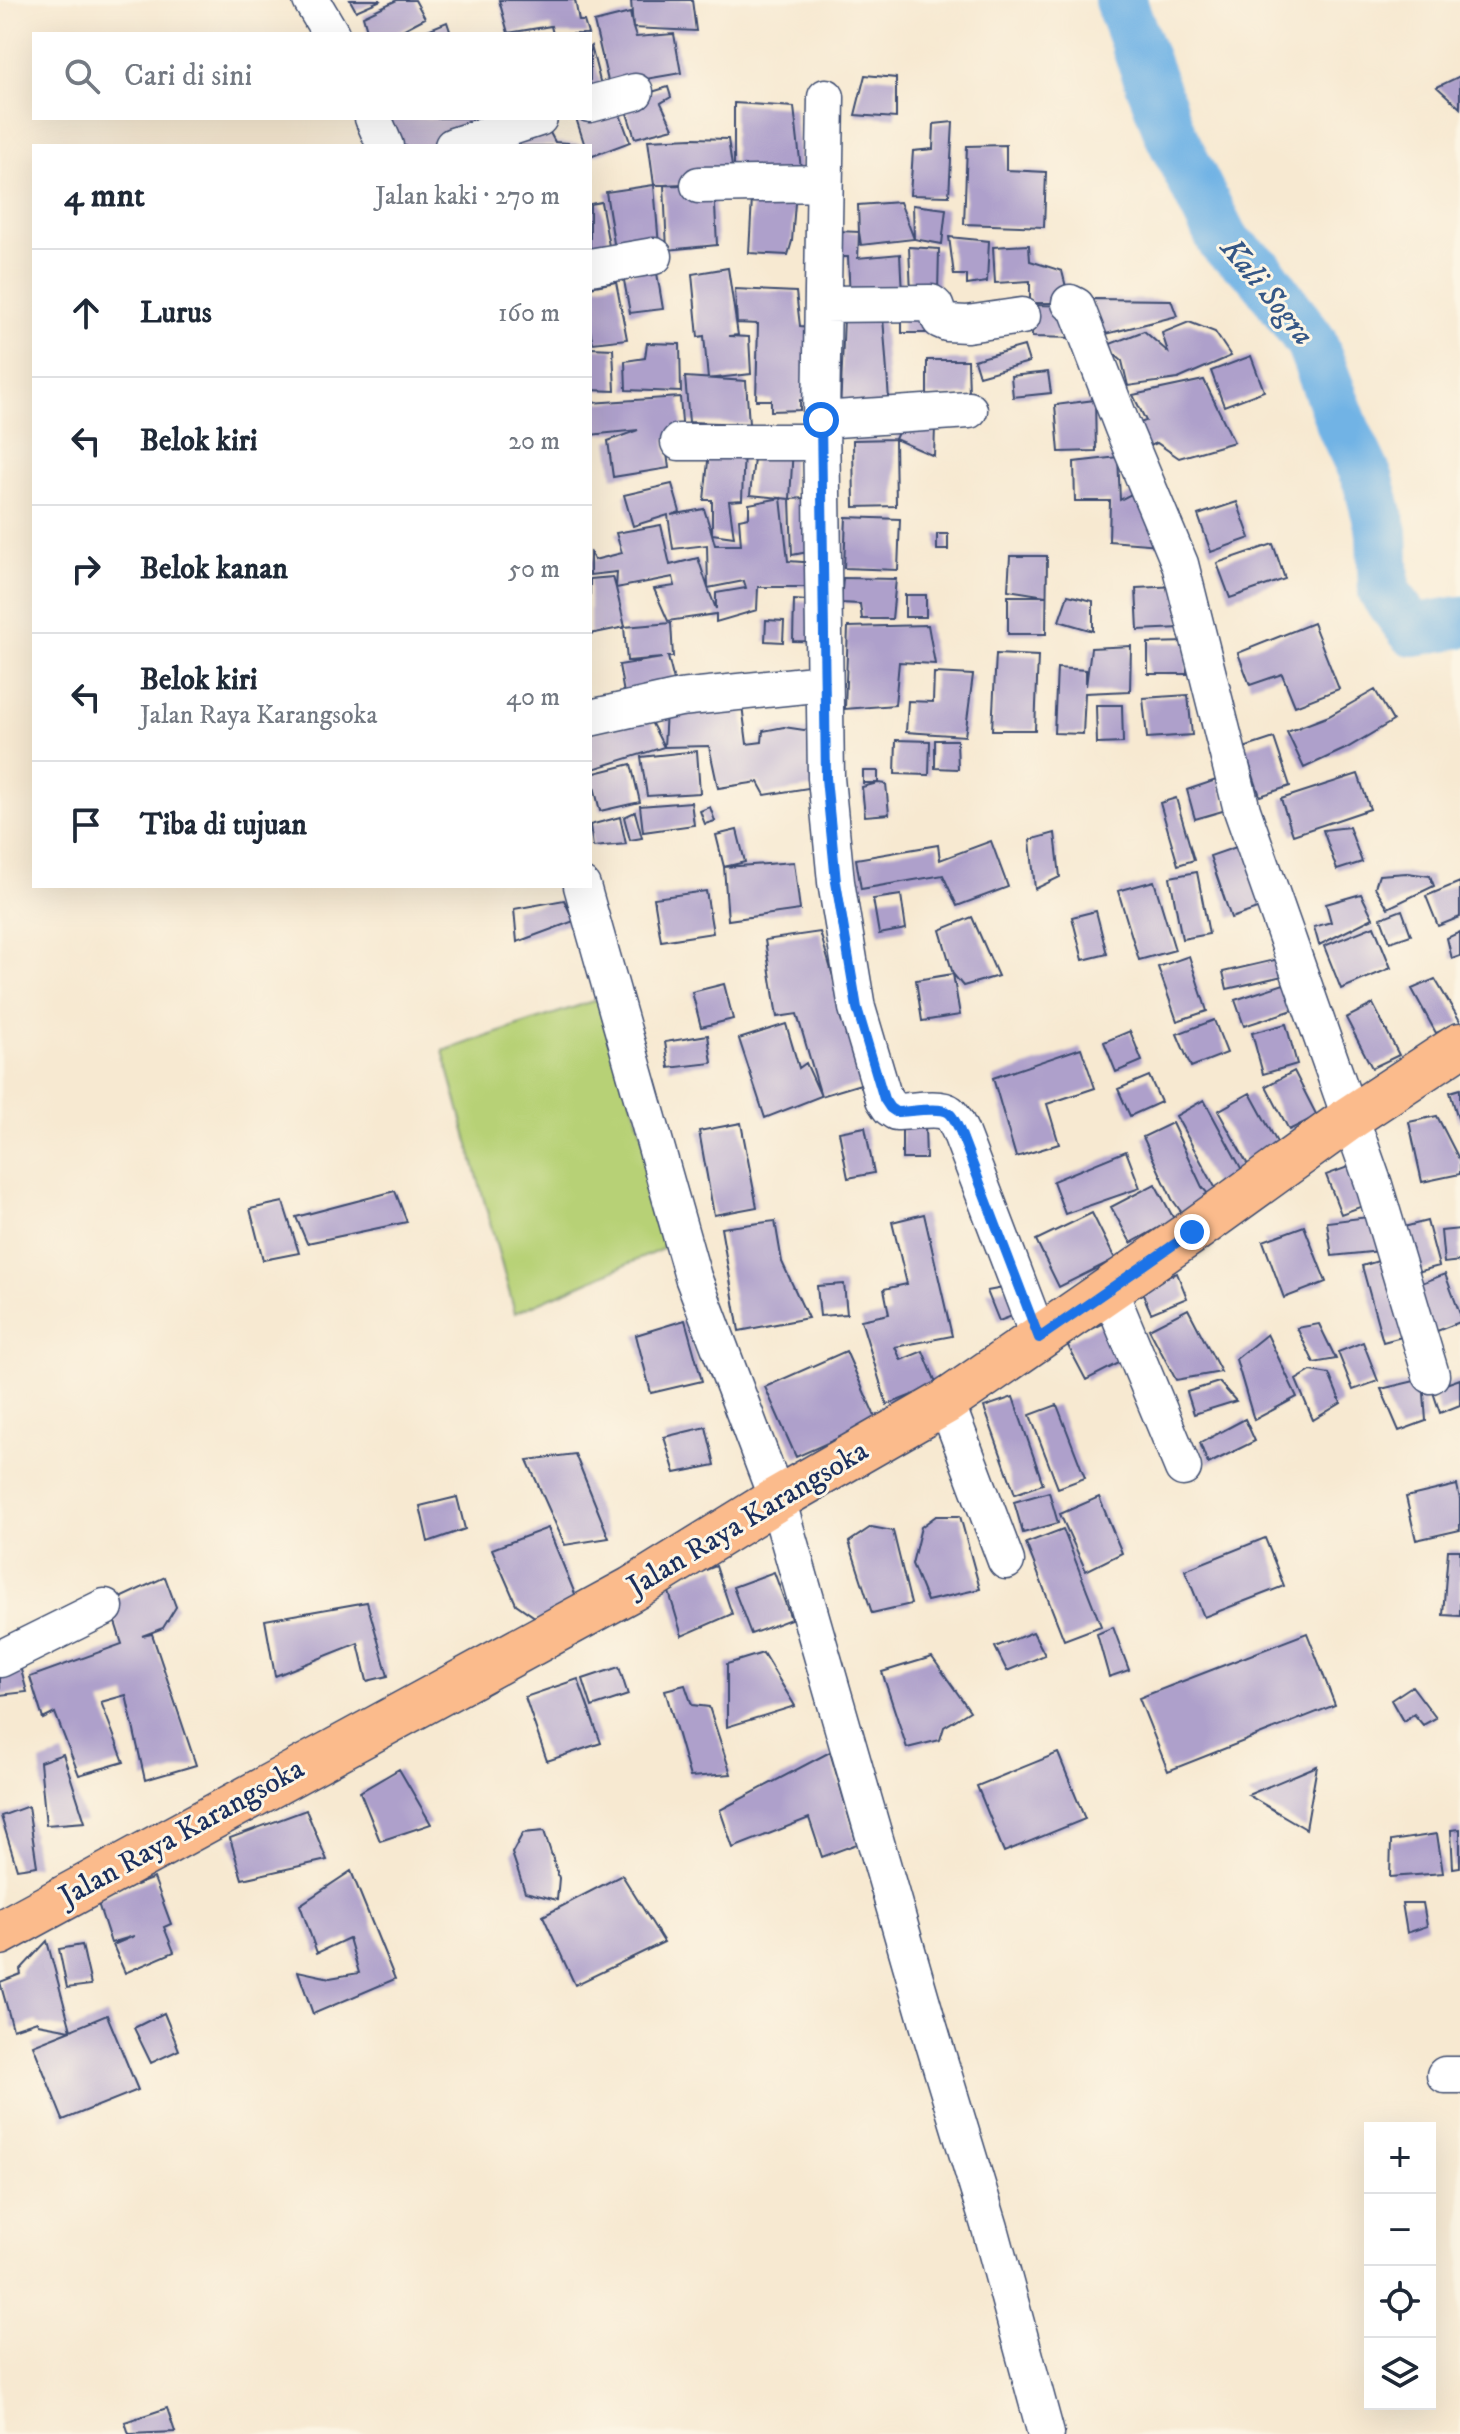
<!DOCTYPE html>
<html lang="id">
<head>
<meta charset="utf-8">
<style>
  :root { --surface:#fff; --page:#f6f6f7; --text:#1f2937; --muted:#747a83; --line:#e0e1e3 }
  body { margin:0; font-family:"IM FELL DW Pica",serif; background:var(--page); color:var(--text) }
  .controls { position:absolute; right:24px; bottom:24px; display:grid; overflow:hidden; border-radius:0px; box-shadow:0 8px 32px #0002 }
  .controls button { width:72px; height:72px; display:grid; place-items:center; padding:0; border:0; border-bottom:2px solid var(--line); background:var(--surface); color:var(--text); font:40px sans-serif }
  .stop { position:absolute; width:24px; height:24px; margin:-18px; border:6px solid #1a73e8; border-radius:50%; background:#fff }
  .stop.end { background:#1a73e8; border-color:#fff; box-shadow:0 2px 8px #0008 }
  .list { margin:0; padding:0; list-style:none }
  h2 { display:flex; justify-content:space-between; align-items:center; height:104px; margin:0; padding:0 32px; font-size:34px }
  h2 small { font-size:26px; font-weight:400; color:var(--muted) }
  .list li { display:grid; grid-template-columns:52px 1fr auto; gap:24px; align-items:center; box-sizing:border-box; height:128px; padding:0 32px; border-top:2px solid var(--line) }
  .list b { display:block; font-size:30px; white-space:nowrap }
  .list p { margin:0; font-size:26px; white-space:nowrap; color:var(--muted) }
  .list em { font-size:26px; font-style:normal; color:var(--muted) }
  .icon { flex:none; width:44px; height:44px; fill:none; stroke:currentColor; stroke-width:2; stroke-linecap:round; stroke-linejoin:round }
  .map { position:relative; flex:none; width:1460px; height:2434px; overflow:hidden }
  .search { position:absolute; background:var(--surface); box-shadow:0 8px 32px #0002; left:32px; top:32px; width:560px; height:88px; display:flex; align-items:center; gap:20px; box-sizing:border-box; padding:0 28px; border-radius:0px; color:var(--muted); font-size:30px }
  .panel { position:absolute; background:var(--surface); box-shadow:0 8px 32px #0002; left:32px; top:144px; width:560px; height:744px; border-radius:0px }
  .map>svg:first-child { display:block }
  .green { fill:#b7d176; stroke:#69806a; stroke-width:2 }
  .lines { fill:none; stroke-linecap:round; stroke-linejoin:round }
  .river { stroke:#71b3e5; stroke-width:52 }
  .building { fill:#aea0cb; fill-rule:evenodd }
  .minor-casing { stroke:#3c4b6f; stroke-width:39 }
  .major-casing { stroke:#3c4b6f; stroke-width:47 }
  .minor { stroke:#fff; stroke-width:36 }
  .major { stroke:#fbbb8c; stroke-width:44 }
  .route { stroke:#1a73e8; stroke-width:10 }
  .labels { text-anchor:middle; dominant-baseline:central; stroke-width:6; stroke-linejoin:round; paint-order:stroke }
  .street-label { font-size:30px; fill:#1b2f5e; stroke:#fcf5e5 }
  .water-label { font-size:32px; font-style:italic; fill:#355786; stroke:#fcf5e5 }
</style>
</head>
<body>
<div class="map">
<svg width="1460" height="2434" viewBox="0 0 1460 2434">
  <rect width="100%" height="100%" fill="#fcf5e5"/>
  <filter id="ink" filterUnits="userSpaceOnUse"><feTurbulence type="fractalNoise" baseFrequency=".0125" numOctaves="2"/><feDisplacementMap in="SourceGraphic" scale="16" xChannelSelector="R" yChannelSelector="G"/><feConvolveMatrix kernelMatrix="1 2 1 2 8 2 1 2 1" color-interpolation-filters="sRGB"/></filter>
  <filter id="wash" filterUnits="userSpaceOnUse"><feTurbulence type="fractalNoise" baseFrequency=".006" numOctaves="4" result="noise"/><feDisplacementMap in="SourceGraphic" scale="32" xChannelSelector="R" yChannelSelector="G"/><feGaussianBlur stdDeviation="1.8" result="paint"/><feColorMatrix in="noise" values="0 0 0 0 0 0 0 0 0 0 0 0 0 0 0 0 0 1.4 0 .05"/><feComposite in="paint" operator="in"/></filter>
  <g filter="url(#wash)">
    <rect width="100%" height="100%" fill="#f7e9d1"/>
    <path class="green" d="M602 998 674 1244 515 1313 443 1051Z"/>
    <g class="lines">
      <path class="river" d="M1120 0 1171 136 1224 243 1260 272 1311 342 1344 429 1368 480 1382 532 1384 592 1413 630 1460 622"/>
    </g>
    <g id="blocks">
      <path class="building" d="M350 0H381L356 11Z
        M397 0H415L425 18 395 34H368L363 16Z
        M499 0H575L579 21H584L588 34H553L551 26 508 33Z
        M631 0H692L696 31 633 28 636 37 674 34 681 73 646 79 612 98 594 22 630 13 633 28Z
        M447 22 451 34H418Z
        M591 46 602 89 590 92V47Z
        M865 75 896 78V118L855 115Z
        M1460 76V108L1437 87Z
        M668 87 671 97 661 103 673 128 635 138 623 101Z
        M734 103 794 107 802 178 796 190 792 241 788 255 749 253 753 180 664 185 714 186 717 245 667 250 664 185H654L648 140 693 138 728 139 734 180Z
        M617 106 630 142 590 157V146H585L576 118H590Z
        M387 118H484L477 146H400Z
        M953 122 949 196 910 195 913 151 933 149 934 124Z
        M548 129 555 142 580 144V146H520L517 138Z
        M1006 145V170L1046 172 1044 227 964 224 967 146Z
        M654 185 659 246 616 256 606 192Z
        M601 202 612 262 590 264V204Z
        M900 202 914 239 861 245 859 232 858 258 900 254 902 295 850 297 848 257H836L837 231 859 232 858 205Z
        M913 205 946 209 942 244 914 239Z
        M949 237 989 241 987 282 967 285V275H954Z
        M1029 245 1030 261 1062 271 1070 303H1030V281L995 283 993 247Z
        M909 247 939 249 938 293H911Z
        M656 267 663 309 630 313 623 275Z
        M728 268 738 335 729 336 749 337 751 374 708 379 704 336 698 337 692 274Z
        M616 282 627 339 593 343 590 330V287Z
        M735 289 796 292 800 326 822 328 821 402 800 400V410L771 411V400H756L758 324 737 323Z
        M1092 299 1171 300 1177 316 1102 335Z
        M1033 305 1076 306V338L1032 337Z
        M902 316H931L932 333H902Z
        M883 317 890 414 840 413 844 318Z
        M1189 322 1215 332 1231 356 1178 379 1128 386 1122 361 1105 346 1144 331 1168 352 1162 333Z
        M647 343 680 344 681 392 626 390 625 361 645 358Z
        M1024 346 1029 362 979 376 974 360Z
        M590 348 613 349 615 391 590 390Z
        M1251 356 1264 391 1224 406 1211 371Z
        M927 360H968L969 395 927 396Z
        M1048 372 1051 393 1013 397 1011 376Z
        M685 377 746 381 749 424 689 422Z
        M1204 380 1234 442 1179 458 1157 443 1133 453 1123 428 1146 421 1133 395Z
        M680 397 683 435 665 439 669 468 613 477 608 441 638 430 590 435V403Z
        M1095 400 1096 451 1059 452 1055 405Z
        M902 424 935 426 934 456 895 439Z
        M895 439 896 506 854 507 853 440Z
        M710 442 744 448 742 500 729 501 734 537 712 534 715 545H741L739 519 749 517V504L781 498 788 561 833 564 832 587H758L757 610 716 622V614L668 621 654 589 675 586 673 577 616 588 625 627 590 634V579L613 577 616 588 617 572 590 575V551L594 560 622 553 616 533 661 525 670 565 698 558 708 588 707 545 673 549 668 515 633 526 624 495 672 484 680 512 671 515 704 509 712 534V500H704ZM744 581 746 588 716 593V609L708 588Z
        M793 447 790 499 750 495 755 449Z
        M1118 457 1120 500 1141 489 1160 545 1109 541 1110 501H1075L1074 462Z
        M822 497 829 548 792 555 790 499Z
        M1237 502 1250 538 1211 552 1198 515Z
        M846 517 900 519 898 570 844 568Z
        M937 534H948V550H937Z
        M1273 544 1285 579 1230 598 1217 563Z
        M1010 556H1047L1046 634H1008V596H1046L1008 590Z
        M843 578 896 579 892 619H862L860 604 841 603Z
        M1179 586 1181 628 1138 630 1136 588Z
        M905 595H926V617H905Z
        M1068 595 1093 601V631L1059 621Z
        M794 600 837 603 834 642 793 641Z
        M766 620 784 621 783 642 765 641Z
        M671 623 673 657H668L677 693 626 705 619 665 662 658 627 661 624 627Z
        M1313 623 1339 689 1295 706 1282 674 1250 685 1238 653Z
        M928 625 935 664 899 662 895 705 845 709 848 627Z
        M1187 642V674H1148V643Z
        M1131 646 1130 691 1085 693 1083 734 1054 733 1057 668 1086 670V686L1091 648Z
        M996 654 1038 656 1035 730H992Z
        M934 673 973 675 965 736 906 732 908 701 933 702Z
        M1375 690 1393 721 1347 748 1304 768 1287 732 1329 716Z
        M1188 695 1192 735 1147 738 1143 698Z
        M742 705 747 744 762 742 763 731 784 727 804 730 821 726 827 785 765 795 758 782 718 788 709 746 664 747 666 710Z
        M1096 705H1122L1123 743 1097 744Z
        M650 720 664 747 590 770V733Z
        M1274 738 1290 786 1260 796 1244 748Z
        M896 740 930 741 929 775 895 774Z
        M935 740H957L958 769 935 768Z
        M697 751 700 793 647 796 641 757Z
        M631 764 640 802 600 811 591 774Z
        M863 771H878V783H863Z
        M1358 774 1370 809 1293 835 1281 799Z
        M1219 779 1226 810 1195 819 1187 790Z
        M878 783 886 784 889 814 865 816 862 787Z
        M1176 798 1194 860 1178 865 1160 803Z
        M691 802 694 825 643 832 640 806Z
        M710 807 715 821 705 824 700 811Z
        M635 812 642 838 630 840 624 817Z
        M620 817 626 844 593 847 590 825Z
        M1349 827 1362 862 1337 870 1323 830Z
        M737 830 745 862 724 867 794 862 800 910 728 920 724 867 716 835Z
        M1055 833 1060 877 1035 889 1030 840Z
        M991 841 1008 887 957 906 943 875 861 889 856 859 938 845 940 860Z
        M1245 844 1266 906 1231 918 1210 856Z
        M1197 872 1209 934 1182 939 1170 877Z
        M1407 873 1430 876 1434 886 1388 908 1375 887 1379 875Z
        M1154 881 1175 950 1139 960 1118 891Z
        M1460 882V917L1438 926 1426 896Z
        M706 891 713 933 661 941 654 898Z
        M1361 894 1373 918 1319 945 1314 927 1331 922 1326 904Z
        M901 895 906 929 879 934 873 899Z
        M564 900 574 921 517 942 514 909Z
        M1402 910 1411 935 1390 942 1381 918Z
        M1096 911 1107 954 1083 960 1072 917Z
        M972 917 998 976 963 986 953 974 940 930Z
        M1374 926 1391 968 1341 989 1324 946Z
        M820 932 864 1083 821 1096 797 1014 777 1017 765 940Z
        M1460 932V956L1452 959 1447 938Z
        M1189 956 1207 1011 1177 1021 1158 967Z
        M1283 958 1287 975 1227 989 1223 972Z
        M953 974 960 1015 922 1021 916 980Z
        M1435 979 1460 1021V1023L1436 1033 1412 989Z
        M1290 982 1299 1008 1244 1026 1235 1000Z
        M724 984 733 1019 701 1027 692 992Z
        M1373 1004 1399 1055 1372 1068 1346 1018Z
        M1214 1020 1227 1053 1191 1067 1177 1034Z
        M786 1024 799 1068 806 1063 821 1096 765 1118 739 1039Z
        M1286 1024 1297 1064 1263 1074 1252 1033Z
        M1130 1031 1142 1061 1116 1072 1104 1042Z
        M708 1035 712 1063 669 1068 665 1042Z
        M1081 1048 1095 1088 1047 1104 1059 1144 1016 1157 993 1078Z
        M1294 1071 1317 1116 1289 1130 1266 1086Z
        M1149 1076 1161 1102 1130 1116 1118 1089Z
        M1460 1089V1122H1459L1450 1092Z
        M1250 1093 1280 1148 1248 1165 1218 1111Z
        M1204 1100 1242 1170 1216 1189 1176 1116Z
        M1437 1116 1460 1161V1174L1422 1182 1409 1122Z
        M741 1123 757 1207 714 1215 699 1131Z
        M1172 1123 1202 1187 1209 1195 1182 1213 1172 1199 1143 1137Z
        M902 1126H925L926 1159H902Z
        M865 1127 874 1173 848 1178 839 1132Z
        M1126 1151 1140 1188 1065 1214 1053 1181Z
        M1356 1164 1371 1203 1341 1214 1326 1175Z
        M1155 1184 1174 1219 1131 1243 1111 1207Z
        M395 1191 407 1222 307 1243 296 1217Z
        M283 1202 299 1253 263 1260 250 1209Z
        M1092 1213 1115 1259 1059 1287 1036 1240Z
        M924 1214 952 1336 895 1347 901 1360 923 1351 937 1385 887 1405 861 1320 889 1314 884 1289 907 1284 892 1222Z
        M1376 1216 1380 1251 1332 1256 1327 1222Z
        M775 1221 782 1262 808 1318 739 1331 721 1228Z
        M1427 1221 1439 1266 1417 1272 1404 1227Z
        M1304 1226 1326 1282 1284 1298 1263 1241Z
        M1460 1229V1261L1444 1263 1441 1231Z
        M1388 1258 1409 1335 1383 1342 1362 1266Z
        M1177 1273 1187 1298 1151 1313 1140 1288Z
        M1445 1274 1460 1314V1322L1432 1333 1414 1286Z
        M844 1284 847 1314 820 1316 817 1286Z
        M1009 1287 1018 1314 999 1321 987 1291Z
        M1188 1309 1221 1372 1176 1380 1149 1329Z
        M685 1320 702 1381 651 1393 636 1335Z
        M1110 1320 1129 1358 1086 1380 1066 1342Z
        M1319 1324 1336 1359 1314 1363 1297 1328Z
        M1267 1334 1297 1397 1254 1420 1236 1359Z
        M1363 1342 1378 1381 1353 1390 1338 1352Z
        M846 1351 877 1421 796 1457 765 1387Z
        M1311 1371 1329 1374 1341 1403 1313 1420 1296 1380Z
        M1423 1379 1426 1421 1399 1431 1381 1389Z
        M1460 1379V1405L1440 1413 1432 1389Z
        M1219 1382 1236 1401 1194 1414 1187 1392Z
        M1013 1397 1043 1484 1015 1494 984 1407Z
        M1057 1405 1085 1478 1058 1488 1030 1415Z
        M1245 1419 1255 1441 1208 1464 1200 1443Z
        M706 1427 715 1465 675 1473 664 1437Z
        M575 1454 609 1538 565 1545 527 1460Z
        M1457 1485 1460 1499V1530L1416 1540 1406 1497Z
        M1049 1492 1058 1523 1023 1533 1014 1502Z
        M457 1497 465 1529 428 1542 420 1506Z
        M1099 1497 1122 1553 1086 1571 1060 1514Z
        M936 1516H960L980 1589 927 1601 912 1564 921 1527Z
        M871 1527 893 1531 911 1604 872 1613 849 1542Z
        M548 1528 580 1606 545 1624 516 1604 492 1549Z
        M1063 1529 1101 1626 1064 1640 1026 1543Z
        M1265 1538 1284 1586 1204 1617 1185 1570Z
        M1448 1550H1460V1616L1443 1615Z
        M716 1566 732 1614 682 1636 667 1585Z
        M774 1572 791 1619 751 1634 733 1587Z
        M165 1577 176 1607 163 1628 142 1636 152 1634 196 1765 145 1780 126 1695 101 1702 124 1762 79 1775 55 1713 43 1719 30 1677 122 1644 109 1603Z
        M367 1602 388 1676 367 1681 358 1643 275 1676 265 1620Z
        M1113 1627 1129 1670 1109 1677 1097 1634Z
        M1033 1632 1045 1655 1007 1671 995 1647Z
        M1307 1633 1335 1705 1168 1771 1139 1698Z
        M763 1653 795 1706 727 1727V1664Z
        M932 1657 970 1711 944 1727 940 1740 907 1748 882 1672Z
        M18 1659 27 1692 0 1695V1667Z
        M619 1667 628 1695 592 1707 583 1679Z
        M578 1679 601 1743 547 1761 525 1697Z
        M685 1685 692 1705 709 1707 731 1774 690 1777 665 1690Z
        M1412 1686 1436 1718 1423 1725 1414 1714 1403 1721 1391 1700Z
        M830 1752 857 1844 822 1857 809 1818 733 1848 720 1810Z
        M1058 1753 1085 1819 1004 1852 977 1786Z
        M63 1754 85 1822 46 1825 40 1762Z
        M1317 1766 1306 1829 1248 1795Z
        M399 1769 431 1824 380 1841 360 1792Z
        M28 1806 37 1866 17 1869 1 1816Z
        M306 1810 327 1860 242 1879 230 1838Z
        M1460 1829V1867L1453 1868 1451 1830Z
        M544 1831 559 1878 557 1900 525 1892 512 1853 523 1833Z
        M1437 1834 1443 1873 1390 1877 1391 1841Z
        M351 1871 395 1979 313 2014 298 1971 330 1978 359 1973 349 1938 317 1953 300 1905Z
        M622 1875 664 1942 575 1985 543 1916Z
        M154 1878 171 1924 164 1927 174 1952 125 1973 113 1945 134 1936 111 1943 97 1900Z
        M1402 1903H1423L1427 1926 1407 1933Z
        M47 1941 71 2030 107 2015 138 2090 63 2120 33 2045 71 2030 38 2024 37 2021 13 2029 0 1982 21 1974 20 1970Z
        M82 1945 91 1985 67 1988 59 1949Z
        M164 2013 179 2050 151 2063 134 2028Z
        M167 2408 175 2432 129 2434 125 2422Z"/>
    </g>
  </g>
  <g filter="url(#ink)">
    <use href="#blocks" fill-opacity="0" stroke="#3c4b6f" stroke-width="2"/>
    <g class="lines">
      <defs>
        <path id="minor" d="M311 0 331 34
          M826 97 821 420 826 778 836 882 857 1008 884 1099 890 1108 896 1112C909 1112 940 1106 949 1113 954 1117 957 1125 960 1131L1039 1338
          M590 104 635 92
          M373 118 385 146
          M453 146 539 118
          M699 185 824 183
          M590 267 654 256
          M1070 303 1076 306 1123 428 1180 564 1242 810 1374 1185 1431 1375
          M823 304 931 303 935 306 940 320 947 323 967 324 1022 316
          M821 420 969 410
          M679 442H821
          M590 718 680 698 824 683
          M582 886 693 1277 777 1499 929 2027 990 2228 1046 2434
          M1109 1290 1183 1468
          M946 1402 1006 1561
          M0 1659 105 1607
          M1445 2075H1460"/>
        <path id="major" d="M0 1933 632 1589 777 1499 946 1402 1192 1232 1351 1117 1460 1045"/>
      </defs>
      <use href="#minor" class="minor-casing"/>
      <use href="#major" class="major-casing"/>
      <use href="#minor" class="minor"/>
      <use href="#major" class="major"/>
    </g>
  </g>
  <g class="lines" filter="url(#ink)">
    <path class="route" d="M821 420 826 778 836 882 857 1008 884 1099 890 1108 896 1112C909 1112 940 1106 949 1113 954 1117 957 1125 960 1131L1039 1338 1192 1232"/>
  </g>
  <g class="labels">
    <g class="street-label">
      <text transform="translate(748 1519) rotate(-31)">Jalan Raya Karangsoka</text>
      <text transform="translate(182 1833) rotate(-29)">Jalan Raya Karangsoka</text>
    </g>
    <g class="water-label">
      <text transform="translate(1267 292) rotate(51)">Kali Sogra</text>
    </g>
  </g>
</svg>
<div class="controls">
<button>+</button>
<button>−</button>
<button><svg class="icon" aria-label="locate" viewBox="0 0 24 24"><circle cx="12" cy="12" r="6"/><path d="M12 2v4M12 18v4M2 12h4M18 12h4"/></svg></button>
<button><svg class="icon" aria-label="layers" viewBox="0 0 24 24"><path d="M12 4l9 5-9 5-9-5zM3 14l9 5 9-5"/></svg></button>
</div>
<div class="stop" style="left:821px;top:420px"></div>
<div class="stop end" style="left:1192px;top:1232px"></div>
<div class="search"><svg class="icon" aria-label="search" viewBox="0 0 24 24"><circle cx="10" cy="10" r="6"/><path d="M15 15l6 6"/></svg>Cari di sini</div>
<section class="panel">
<h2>4 mnt<small>Jalan kaki · 270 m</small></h2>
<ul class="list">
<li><svg class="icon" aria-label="ahead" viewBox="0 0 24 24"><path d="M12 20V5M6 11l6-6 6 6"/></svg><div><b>Lurus</b></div><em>160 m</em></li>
<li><svg class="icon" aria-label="left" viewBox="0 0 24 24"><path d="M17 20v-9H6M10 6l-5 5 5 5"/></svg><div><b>Belok kiri</b></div><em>20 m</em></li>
<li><svg class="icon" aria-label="right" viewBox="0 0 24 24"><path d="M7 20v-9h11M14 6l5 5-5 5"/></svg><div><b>Belok kanan</b></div><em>50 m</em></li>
<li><svg class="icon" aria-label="left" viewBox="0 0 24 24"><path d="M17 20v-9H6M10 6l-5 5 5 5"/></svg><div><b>Belok kiri</b><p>Jalan Raya Karangsoka</p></div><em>40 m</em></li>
<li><svg class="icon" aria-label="arrive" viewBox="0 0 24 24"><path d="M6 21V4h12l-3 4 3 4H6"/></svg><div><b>Tiba di tujuan</b></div></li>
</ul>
</section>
</div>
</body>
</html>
